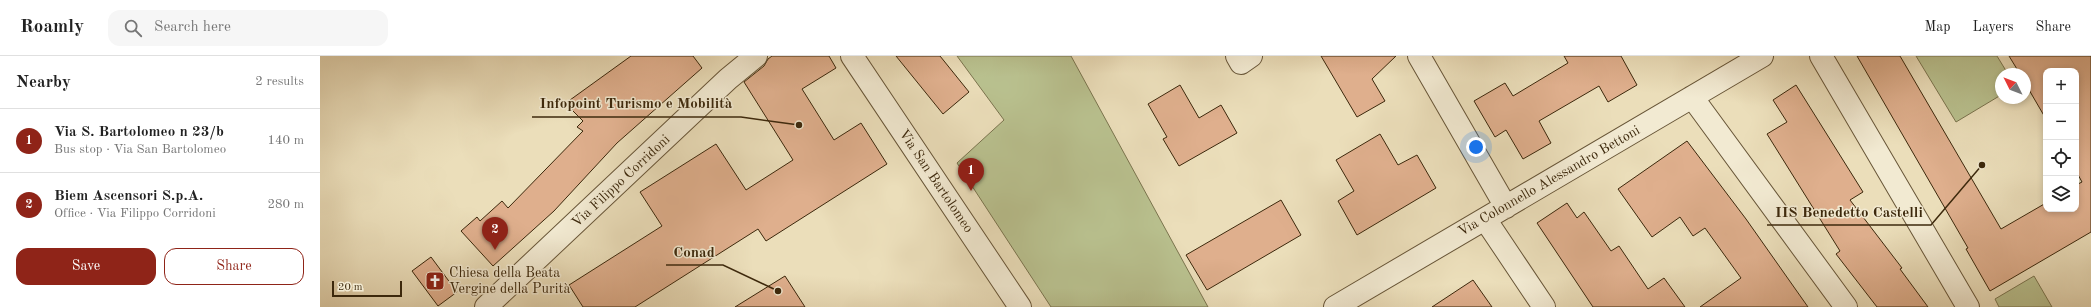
<!DOCTYPE html>
<html lang="en">
<head>
<meta charset="utf-8">
<style>
  :root { --surface:#fff; --page:#f6f6f6; --text:#222; --muted:#767676; --line:#e0e0e0; --accent:#8f2418 }
  body { margin:0; font-family:"Old Standard TT",serif; background:var(--page); color:var(--text) }
  .controls { position:absolute; right:12px; top:12px; display:grid; overflow:hidden; border-radius:8px; box-shadow:0 2px 6px #0003 }
  .controls button { width:36px; height:36px; display:grid; place-items:center; padding:0; border:0; border-bottom:1px solid var(--line); background:var(--surface); color:var(--text); font:20px sans-serif }
  .compass { position:absolute; left:1675px; top:12px; width:36px; height:36px; border-radius:50%; background:var(--surface); box-shadow:0 2px 6px #0003; rotate:312deg }
  .scale { position:absolute; left:12px; bottom:10px; width:70px; box-sizing:border-box; padding-left:4px; border:2px solid #3c280c; border-top:0; font-size:11px; line-height:14px; white-space:nowrap; color:#3c280c; -webkit-text-stroke:3px #f2ead2; paint-order:stroke }
  .you { position:absolute; left:1156px; top:91px; width:14px; height:14px; margin:-10px; border:3px solid #fff; border-radius:50%; background:#1a73e8; box-shadow:0 0 0 6px #1a73e833 }
  .badge { display:grid; place-items:center; width:26px; height:26px; border-radius:50%; background:var(--accent); color:#fff; font-size:13px; font-weight:700 }
  .pin { position:absolute; translate:-50% -33px; filter:drop-shadow(0 1px 2px #0008) }
  .pin::after { content:''; position:absolute; top:21px; width:14px; height:12px; background:inherit; clip-path:polygon(0 0,100% 0,50% 100%) }
  .list { margin:0; padding:0; list-style:none }
  h2 { display:flex; justify-content:space-between; align-items:center; height:52px; margin:0; padding:0 16px; font-size:17px }
  h2 small { font-size:13px; font-weight:400; color:var(--muted) }
  .list li { display:grid; grid-template-columns:26px 1fr auto; gap:12px; align-items:center; box-sizing:border-box; height:64px; padding:0 16px; border-top:1px solid var(--line) }
  .list b { display:block; font-size:15px; white-space:nowrap }
  .list p { margin:0; font-size:13px; white-space:nowrap; color:var(--muted) }
  .list em { font-size:13px; font-style:normal; color:var(--muted) }
  .actions { display:flex; gap:8px; padding:12px 16px }
  .actions a { flex:1; padding:9px 0; border:1px solid var(--accent); border-radius:12px; text-align:center; font-size:14px; color:var(--accent) }
  .actions .main { background:var(--accent); color:#fff }
  .icon { flex:none; width:22px; height:22px; fill:none; stroke:currentColor; stroke-width:2; stroke-linecap:round; stroke-linejoin:round }
  .map { position:relative; flex:none; width:1771px; height:251px; overflow:hidden }
  header { display:flex; align-items:center; gap:24px; box-sizing:border-box; height:56px; padding:0 20px; background:var(--surface); border-bottom:1px solid var(--line) }
  header strong { font-size:19px }
  nav { display:flex; gap:22px; margin-inline-start:auto; font-size:14px }
  .search { width:280px; height:36px; background:var(--page); display:flex; align-items:center; gap:10px; box-sizing:border-box; padding:0 14px; border-radius:12px; color:var(--muted); font-size:15px }
  main { display:flex }
  aside { flex:1; background:var(--surface) }
  .map>svg:first-child { display:block }
  .green { fill:#b9c18f; stroke:#7a744e }
  .building { fill:#dfaf8d; stroke:#3c280c }
  .lines { fill:none; stroke-linecap:round; stroke-linejoin:round }
  .minor-casing { stroke:#685638; stroke-width:24 }
  .minor { stroke:#f2ead2; stroke-width:22 }
  .labels { text-anchor:middle; dominant-baseline:central; stroke-width:3; stroke-linejoin:round; paint-order:stroke }
  .street-label { font-size:14px; fill:#3c280c; stroke:#f2ead2 }
  .poi-label { font-size:14px; fill:#3c280c; stroke:#f2ead2; text-anchor:start }
  .leader { fill:none; stroke:#3c280c; stroke-width:1.5 }
  .callout-dot { fill:#3c280c; stroke:#f2ead2; stroke-width:1.5 }
  .callout-label { font-size:15px; text-anchor:middle; font-weight:bold; fill:#3c280c; stroke:#f2ead2; stroke-width:3; stroke-linejoin:round; paint-order:stroke }
</style>
</head>
<body>
<header>
<strong>Roamly</strong>
<div class="search"><svg class="icon" aria-label="search" viewBox="0 0 24 24"><circle cx="10" cy="10" r="6"/><path d="M15 15l6 6"/></svg>Search here</div>
<nav><a>Map</a><a>Layers</a><a>Share</a></nav>
</header>
<main>
<aside>
<h2>Nearby<small>2 results</small></h2>
<ul class="list">
<li><span class="badge">1</span><div><b>Via S. Bartolomeo n 23/b</b><p>Bus stop · Via San Bartolomeo</p></div><em>140 m</em></li>
<li><span class="badge">2</span><div><b>Biem Ascensori S.p.A.</b><p>Office · Via Filippo Corridoni</p></div><em>280 m</em></li>
</ul>
<div class="actions"><a class="main">Save</a><a>Share</a></div>
</aside>
<div class="map">
<svg width="1771" height="251" viewBox="0 0 1771 251">
  <rect width="100%" height="100%" fill="#ebdeba"/>
  <filter id="stains"><feTurbulence type="fractalNoise" baseFrequency=".005" numOctaves="4"/><feColorMatrix values="0 0 0 0 .2 0 0 0 0 .09 0 0 0 0 .02 0 0 0 .5 -.17"/></filter>
  <radialGradient id="worn" r=".72"><stop offset=".6" stop-color="#630" stop-opacity="0"/><stop offset="1" stop-color="#630" stop-opacity=".3"/></radialGradient>
  <path class="green" d="M637 0H751L888 251H731L637 107 684 64Z
    M1596 0H1677L1688 18H1681V39L1636 66Z
    M1714 220 1732 251H1679L1675 243Z"/>
  <path class="building" d="M311 0H373L382 12 297 87 234 155 173 210 141 175 157 161 160 165 182 145 188 152 263 75 257 71 263 65 252 54 254 51 250 44Z
    M452 0H509L516 12 482 33 514 84 541 67 567 108 446 185 438 173 315 251H263L249 229 342 170 320 136 396 88 426 134 473 104 424 26 444 10 448 3Z
    M576 0H620L649 36 623 58Z
    M1001 0H1076L1052 23 1065 45 1037 61Z
    M1244 0H1301L1317 29 1288 46 1279 30 1219 65 1231 87 1203 103 1186 74 1175 81 1154 45 1185 27 1193 40 1248 7Z
    M1537 0H1580L1681 173 1726 147V153H1756V129L1762 126 1756 115V15H1726V63L1705 27V18H1700L1689 0H1771V176L1670 235 1646 193 1648 192Z
    M860 29 879 62 901 49 917 77 859 110 843 83 847 81 828 48Z
    M1476 29 1543 136 1530 144 1582 212 1580 213 1608 251H1557L1516 198 1520 195 1447 78 1467 66 1453 44Z
    M1060 78 1078 109 1097 99 1116 132 1037 179 1018 145 1034 135 1016 104Z
    M1367 85 1426 163 1488 251H1380L1421 222 1385 172 1373 180 1360 161 1332 181 1298 133Z
    M961 144 981 179 887 234 866 199Z
    M1247 147 1257 162 1264 156 1291 195 1299 190 1328 233 1344 222 1365 251H1273L1217 167Z
    M111 201 137 236 118 250 92 215Z
    M465 220 485 251H415Z
    M1153 224 1172 251H1112Z"/>
  <g class="lines">
    <defs>
      <path id="minor" d="M532 0 700 251
        M917 0 921 7 931 0
        M1099 0 1186 151
        M1501 0 1648 251
        M1372 41 1526 251
        M1165 163 1224 251
        M166 251 408 23 436 0
        M1015 251 1442 0"/>
    </defs>
    <use href="#minor" class="minor-casing"/>
    <use href="#minor" class="minor"/>
  </g>
  <defs>
    <symbol id="church-square" viewBox="-11 -11 22 22"><rect x="-9" y="-9" width="18" height="18" rx="4" fill="#8f2418" stroke="#f2ead2"/><path d="M-1.2-6h2.4v3.5h3.3v2.4h-3.3V6h-2.4V-.1h-3.3v-2.4h3.3Z" fill="#fff"/></symbol>
  </defs>
  <g fill-rule="evenodd">
    <use href="#church-square" x="104" y="214" width="22" height="22"/>
  </g>
  <g class="labels">
    <g class="street-label">
      <text transform="translate(301 125) rotate(-43)">Via Filippo Corridoni</text>
      <text transform="translate(616 125) rotate(56)">Via San Bartolomeo</text>
      <text transform="translate(1229 125) rotate(-30)">Via Colonnello Alessandro Bettoni</text>
    </g>
    <g class="poi-label">
      <text x="129" y="217">Chiesa della Beata<tspan x="129" dy="16">Vergine della Purità</tspan></text>
    </g>
  </g>
  <path class="leader" d="M479 69L421 61H212M1662 109L1611 169H1447M458 235L403 209H346"/>
  <g class="callout-dot">
    <circle cx="479" cy="69" r="4"/>
    <circle cx="1662" cy="109" r="4"/>
    <circle cx="458" cy="235" r="4"/>
  </g>
  <g class="callout-label">
    <text x="316" y="52">Infopoint Turismo e Mobilità</text>
    <text x="1529" y="161">IIS Benedetto Castelli</text>
    <text x="374" y="201">Conad</text>
  </g>
  <rect width="100%" height="100%" filter="url(#stains)"/>
  <rect width="100%" height="100%" fill="url(#worn)"/>
</svg>
<div class="controls">
<button>+</button>
<button>−</button>
<button><svg class="icon" aria-label="locate" viewBox="0 0 24 24"><circle cx="12" cy="12" r="6"/><path d="M12 2v4M12 18v4M2 12h4M18 12h4"/></svg></button>
<button><svg class="icon" aria-label="layers" viewBox="0 0 24 24"><path d="M12 4l9 5-9 5-9-5zM3 14l9 5 9-5"/></svg></button>
</div>
<svg class="compass" viewBox="-18 -18 36 36"><path d="M0-13l5 13h-10z" fill="#e53935"/><path d="M0 13l5-13h-10z" fill="#767676"/></svg>
<div class="scale">20 m</div>
<div class="you"></div>
<div class="pin badge" style="left:651px;top:135px">1</div>
<div class="pin badge" style="left:175px;top:194px">2</div>
</div>
</main>
</body>
</html>
